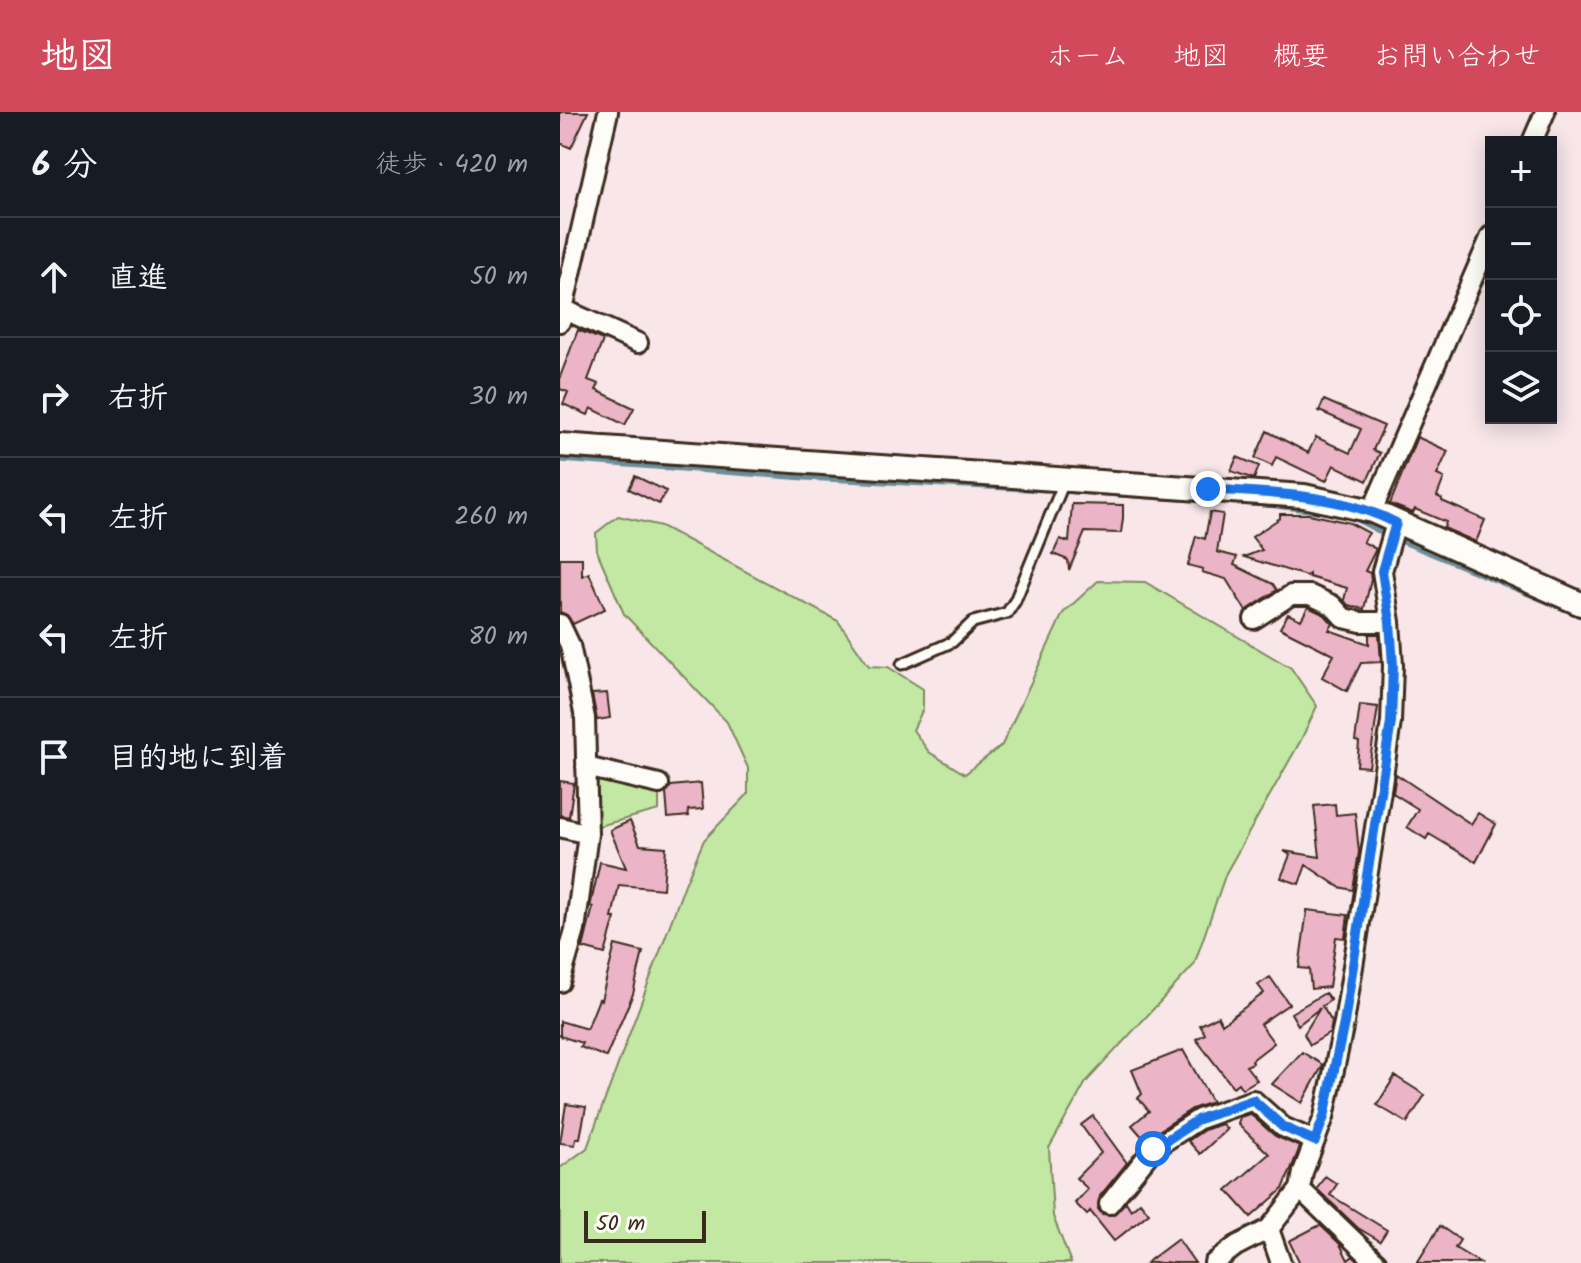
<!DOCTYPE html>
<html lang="ja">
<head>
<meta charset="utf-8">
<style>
  :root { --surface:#171b24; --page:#20242c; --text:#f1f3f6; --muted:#9ea1a6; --line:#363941; --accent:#d1495b }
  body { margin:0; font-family:Kalam,"Klee One",sans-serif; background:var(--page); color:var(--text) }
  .controls { position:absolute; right:24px; top:24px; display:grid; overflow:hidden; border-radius:0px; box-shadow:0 4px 20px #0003 }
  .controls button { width:72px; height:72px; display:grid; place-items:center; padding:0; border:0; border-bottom:2px solid var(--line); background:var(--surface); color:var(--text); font:40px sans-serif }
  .scale { position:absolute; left:24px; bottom:20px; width:122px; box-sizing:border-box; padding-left:8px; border:4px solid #3b2a1e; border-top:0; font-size:22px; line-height:28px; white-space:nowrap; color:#3b2a1e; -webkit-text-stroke:6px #fdfcf7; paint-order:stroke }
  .stop { position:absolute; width:24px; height:24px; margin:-18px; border:6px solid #1a73e8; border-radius:50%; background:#fff }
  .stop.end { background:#1a73e8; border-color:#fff; box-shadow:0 2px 8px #0008 }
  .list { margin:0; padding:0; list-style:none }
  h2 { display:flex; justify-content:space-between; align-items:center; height:104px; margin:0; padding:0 32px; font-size:34px }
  h2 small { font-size:26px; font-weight:400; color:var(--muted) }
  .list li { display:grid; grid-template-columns:52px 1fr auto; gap:24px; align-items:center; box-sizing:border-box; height:120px; padding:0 32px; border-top:2px solid var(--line) }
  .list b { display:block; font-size:30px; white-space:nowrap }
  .list em { font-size:26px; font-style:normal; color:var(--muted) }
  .icon { flex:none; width:44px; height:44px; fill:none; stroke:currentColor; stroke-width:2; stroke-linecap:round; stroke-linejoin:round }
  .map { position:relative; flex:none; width:1021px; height:1151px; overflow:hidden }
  header { display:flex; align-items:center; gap:48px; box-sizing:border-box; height:112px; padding:0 40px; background:var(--accent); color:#fff }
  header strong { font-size:38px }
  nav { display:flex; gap:44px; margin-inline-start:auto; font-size:28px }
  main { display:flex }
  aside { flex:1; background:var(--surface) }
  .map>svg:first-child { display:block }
  .green { fill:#c2e8a3; stroke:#7e8960; stroke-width:2 }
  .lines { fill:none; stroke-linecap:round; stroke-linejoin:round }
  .stream { stroke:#6a8f9a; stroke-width:5 }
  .building { fill:#ecb4c7; stroke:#3b2a1e; stroke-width:2 }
  .service-casing { stroke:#3b2a1e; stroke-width:15 }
  .minor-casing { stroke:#3b2a1e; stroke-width:24 }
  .tertiary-casing { stroke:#3b2a1e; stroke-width:28 }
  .service { stroke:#fdfcf7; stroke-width:9 }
  .minor { stroke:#fdfcf7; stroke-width:18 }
  .tertiary { stroke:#fdfcf7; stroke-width:22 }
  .route { stroke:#1a73e8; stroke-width:10 }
</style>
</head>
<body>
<header>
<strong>地図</strong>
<nav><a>ホーム</a><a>地図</a><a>概要</a><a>お問い合わせ</a></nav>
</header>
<main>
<aside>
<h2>6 分<small>徒歩 · 420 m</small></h2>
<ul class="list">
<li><svg class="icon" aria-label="ahead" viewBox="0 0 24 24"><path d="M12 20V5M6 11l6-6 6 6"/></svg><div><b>直進</b></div><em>50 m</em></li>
<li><svg class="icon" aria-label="right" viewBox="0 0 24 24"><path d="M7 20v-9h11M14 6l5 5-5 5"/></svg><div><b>右折</b></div><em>30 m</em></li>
<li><svg class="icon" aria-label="left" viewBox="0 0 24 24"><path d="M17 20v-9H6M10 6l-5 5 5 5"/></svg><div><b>左折</b></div><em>260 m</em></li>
<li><svg class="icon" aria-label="left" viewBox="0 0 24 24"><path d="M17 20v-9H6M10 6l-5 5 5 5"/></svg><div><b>左折</b></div><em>80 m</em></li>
<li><svg class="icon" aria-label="arrive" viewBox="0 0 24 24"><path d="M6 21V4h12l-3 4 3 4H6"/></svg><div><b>目的地に到着</b></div></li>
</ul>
</aside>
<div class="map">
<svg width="1021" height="1151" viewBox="0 0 1021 1151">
  <rect width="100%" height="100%" fill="#f8e6e9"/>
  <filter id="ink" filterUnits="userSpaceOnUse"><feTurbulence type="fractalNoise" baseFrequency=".0125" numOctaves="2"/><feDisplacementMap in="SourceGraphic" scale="16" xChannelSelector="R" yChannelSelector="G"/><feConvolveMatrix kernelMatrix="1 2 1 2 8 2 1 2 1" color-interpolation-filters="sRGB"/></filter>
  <g filter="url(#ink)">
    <path class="green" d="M58 404 101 414 278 509 309 554 328 555 363 577V597L353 618 369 640 405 662 442 633 503 501 538 469 585 470 731 556 757 594 741 628 666 761 634 853 526 970 489 1036 493 1104 511 1151H0V1056L27 1036 125 772 144 728 188 682V656L167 610 64 502 37 439 36 421Z
      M30 664 99 678V698L35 715Z"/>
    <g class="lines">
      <path class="stream" d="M0 348 244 366 486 378
        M514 380 708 393 772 401
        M790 404 824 422
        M838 428 1021 504"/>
    </g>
    <path class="building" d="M0 0H28L11 36 0 31Z
      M18 218 43 228 28 268 39 272 36 278 74 296 65 313 31 296 28 303 3 292 8 280 0 277V265Z
      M764 288 824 314 813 338 820 341 807 369 774 353 766 369 716 345 712 354 695 346 707 319 748 341 756 325 790 341 801 317 759 299Z
      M857 325 888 339 877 363 884 366 877 384 882 387V389L925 408 916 430 884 416 886 410 855 397 853 401 830 392Z
      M677 345 699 354 694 367 671 359Z
      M75 364 106 379 99 392 69 377Z
      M512 392 563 393V406L561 421 525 420 509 458 508 448 493 442 500 427 509 430Z
      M650 400 663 402 657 440 677 445 674 453 713 472 717 478 686 499 666 467 642 460 643 457 628 453 636 424 645 427Z
      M720 402H749L790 411 809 421 803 430 816 437 805 459 810 461 811 468 804 497 788 493 784 488 787 476 749 465V462L746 464 684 445 702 438 692 425 720 406Z
      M0 446H22V464L29 461 45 497 13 512 7 503 0 500Z
      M748 495 765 503 773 512 769 518 809 532V522H819L821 550 801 551 787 579 762 565 774 543 720 516 728 502 741 508Z
      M47 581 50 606 37 608 32 582Z
      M800 593 818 595 809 655 797 654 799 630 795 629Z
      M836 662 911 712 918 701 936 712 916 750 869 722 866 727 847 715 858 697 833 681Z
      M0 669 14 671 9 705 0 703Z
      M141 671 143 697 128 698 129 704 108 706 106 681 111 674Z
      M775 692 776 703 795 701 799 740 793 778 779 775 746 753 739 772 721 766 730 743 724 739 760 745 754 694Z
      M70 709 80 733 106 735 103 777 59 773 52 806H55L45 842 23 836 33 795 30 794 31 791 40 750 66 756 50 718Z
      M747 798 788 803 785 826 776 825 769 875 751 877 749 857 739 856Z
      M55 833 83 840 73 882 46 945 20 935 22 931 0 924V909L27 917 39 887 41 888Z
      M710 865 729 892 700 912 714 931 692 948 693 951 686 954 697 968 682 977 678 971 673 975 636 927 645 922 640 913 658 904 662 912 704 881 698 873Z
      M765 881 771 888 762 894 772 910 770 921 750 933 744 922 760 896 738 913 731 901Z
      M623 938 652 990 632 997 585 1028 572 1013 589 999 578 986 582 982 572 958Z
      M742 940 763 953 742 991 712 972Z
      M835 964 865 983 847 1011 817 993Z
      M6 992 26 995 20 1026H16L15 1033 0 1031Z
      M690 1002 715 1024 740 1035 723 1077 691 1105 667 1078 709 1042 678 1012 680 1005Z
      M533 1004 567 1051 540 1084 538 1097 542 1102 553 1103 566 1090 571 1098 580 1090 589 1101 554 1129 530 1099 527 1103 515 1091 528 1077 516 1066 541 1041 521 1013Z
      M662 1012 667 1017 640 1042 628 1029 644 1018Z
      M765 1064 777 1072 770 1083 827 1118 820 1129 798 1116 757 1077Z
      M760 1113 780 1132 788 1148 793 1144 800 1151H740L729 1129Z
      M880 1114 900 1128 895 1136 920 1151H857Z
      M618 1127 635 1151H586Z"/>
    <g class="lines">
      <defs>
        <path id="service" d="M342 552 392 530 413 510 447 501 455 489 504 370"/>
        <path id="minor" d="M972 30 985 0
          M3 197 78 231
          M0 210 48 0
          M812 399 931 124
          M694 507 731 483H750L772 493 784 506 801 510H830
          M0 512 10 533 25 606 28 722 15 818 0 870
          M26 655 99 672
          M0 715 28 722
          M549 1092 593 1037 639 1007 693 988 723 1015 755 1029
          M709 1117 721 1151
          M654 1151 676 1134 709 1117 740 1077
          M817 1151 740 1077 743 1060 764 1005 784 911 821 678 831 610 833 553 830 510 822 459 836 411"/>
        <path id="tertiary" d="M0 333 744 384 812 399 1021 492"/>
      </defs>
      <use href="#service" class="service-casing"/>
      <use href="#minor" class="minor-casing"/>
      <use href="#tertiary" class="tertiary-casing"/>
      <use href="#service" class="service"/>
      <use href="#minor" class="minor"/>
      <use href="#tertiary" class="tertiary"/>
    </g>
  </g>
  <g class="lines" filter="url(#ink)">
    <path class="route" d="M593 1037 639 1007 693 988 723 1015 755 1029 764 1005 784 911 831 610 833 553 830 510 822 459 836 411C778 381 712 382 648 377"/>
  </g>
</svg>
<div class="controls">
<button>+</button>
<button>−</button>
<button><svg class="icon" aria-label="locate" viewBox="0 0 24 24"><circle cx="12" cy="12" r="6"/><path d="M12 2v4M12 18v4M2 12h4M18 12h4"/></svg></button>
<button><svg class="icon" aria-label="layers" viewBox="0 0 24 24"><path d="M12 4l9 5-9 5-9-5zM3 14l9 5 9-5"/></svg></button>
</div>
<div class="scale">50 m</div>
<div class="stop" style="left:593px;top:1037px"></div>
<div class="stop end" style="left:648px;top:377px"></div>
</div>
</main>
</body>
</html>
